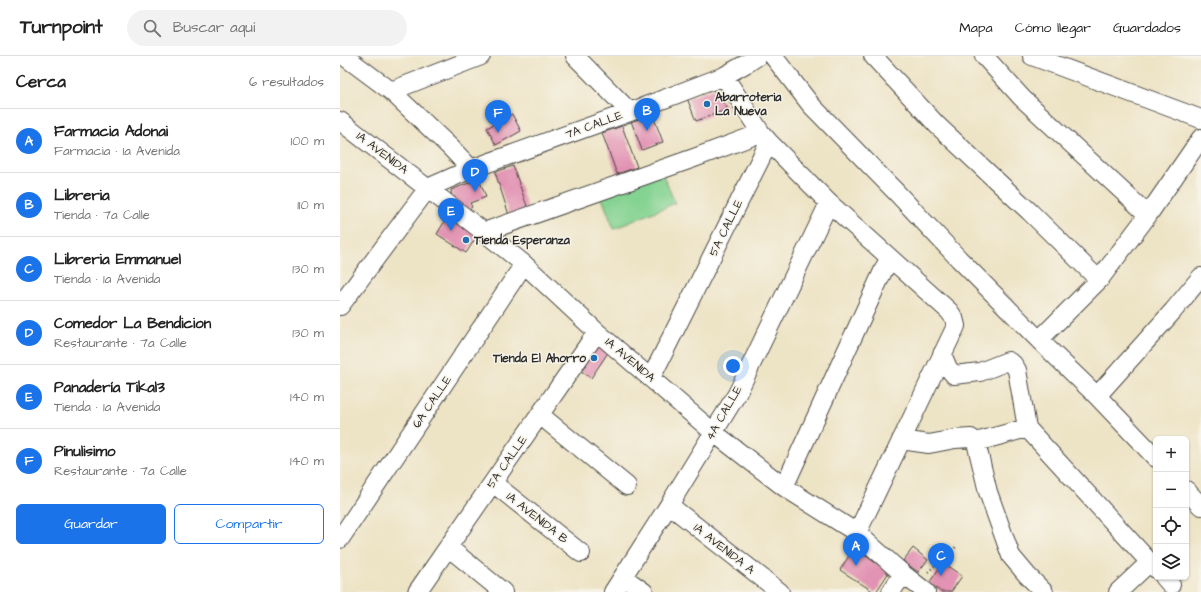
<!DOCTYPE html>
<html lang="es">
<head>
<meta charset="utf-8">
<style>
  :root { --surface:#fff; --page:#f2f2f2; --text:#222; --muted:#767676; --line:#e0e0e0; --accent:#1a73e8 }
  body { margin:0; font-family:"Architects Daughter",sans-serif; background:var(--page); color:var(--text) }
  .controls { position:absolute; right:12px; bottom:12px; display:grid; overflow:hidden; border-radius:6px; box-shadow:0 1px 3px #0004 }
  .controls button { width:36px; height:36px; display:grid; place-items:center; padding:0; border:0; border-bottom:1px solid var(--line); background:var(--surface); color:var(--text); font:20px sans-serif }
  .you { position:absolute; left:393px; top:310px; width:14px; height:14px; margin:-10px; border:3px solid #fff; border-radius:50%; background:#1a73e8; box-shadow:0 0 0 6px #1a73e833 }
  .badge { display:grid; place-items:center; width:26px; height:26px; border-radius:50%; background:var(--accent); color:#fff; font-size:13px; font-weight:700 }
  .pin { position:absolute; translate:-50% -33px; filter:drop-shadow(0 1px 2px #0008) }
  .pin::after { content:''; position:absolute; top:21px; width:14px; height:12px; background:inherit; clip-path:polygon(0 0,100% 0,50% 100%) }
  .list { margin:0; padding:0; list-style:none }
  h2 { display:flex; justify-content:space-between; align-items:center; height:52px; margin:0; padding:0 16px; font-size:17px }
  h2 small { font-size:13px; font-weight:400; color:var(--muted) }
  .list li { display:grid; grid-template-columns:26px 1fr auto; gap:12px; align-items:center; box-sizing:border-box; height:64px; padding:0 16px; border-top:1px solid var(--line) }
  .list b { display:block; font-size:15px; white-space:nowrap }
  .list p { margin:0; font-size:13px; white-space:nowrap; color:var(--muted) }
  .list em { font-size:13px; font-style:normal; color:var(--muted) }
  .actions { display:flex; gap:8px; padding:12px 16px }
  .actions a { flex:1; padding:9px 0; border:1px solid var(--accent); border-radius:6px; text-align:center; font-size:14px; color:var(--accent) }
  .actions .main { background:var(--accent); color:#fff }
  .icon { flex:none; width:22px; height:22px; fill:none; stroke:currentColor; stroke-width:2; stroke-linecap:round; stroke-linejoin:round }
  .map { position:relative; flex:none; width:861px; height:536px; overflow:hidden }
  header { display:flex; align-items:center; gap:24px; box-sizing:border-box; height:56px; padding:0 20px; background:var(--surface); border-bottom:1px solid var(--line) }
  header strong { font-size:19px }
  nav { display:flex; gap:22px; margin-inline-start:auto; font-size:14px }
  .search { width:280px; height:36px; background:var(--page); display:flex; align-items:center; gap:10px; box-sizing:border-box; padding:0 14px; border-radius:22px; color:var(--muted); font-size:15px }
  main { display:flex }
  aside { flex:1; background:var(--surface) }
  .map>svg:first-child { display:block }
  .green { fill:#85d392; stroke:#587f5e }
  .building { fill:#e293b3 }
  .lines { fill:none; stroke-linecap:round; stroke-linejoin:round }
  .minor-casing { stroke:#484742; stroke-width:20 }
  .path { stroke:#484742; stroke-width:2.5; stroke-dasharray:1 3; stroke-linecap:butt }
  .minor { stroke:#fff; stroke-width:18 }
  .poi-dot { fill:#1f6fb2; stroke:#f7f3e8; stroke-width:1.5 }
  .labels { text-anchor:middle; dominant-baseline:central; stroke-width:3; stroke-linejoin:round; paint-order:stroke }
  .poi-label { font-size:12px; font-weight:bold; fill:#2b2b2b; stroke:#f7f3e8; text-anchor:start }
  .street-label { font-size:12px; fill:#2b2b2b; stroke:#f7f3e8 }
</style>
</head>
<body>
<header>
<strong>Turnpoint</strong>
<div class="search"><svg class="icon" aria-label="search" viewBox="0 0 24 24"><circle cx="10" cy="10" r="6"/><path d="M15 15l6 6"/></svg>Buscar aquí</div>
<nav><a>Mapa</a><a>Cómo llegar</a><a>Guardados</a></nav>
</header>
<main>
<aside>
<h2>Cerca<small>6 resultados</small></h2>
<ul class="list">
<li><span class="badge">A</span><div><b>Farmacia Adonai</b><p>Farmacia · 1a Avenida</p></div><em>100 m</em></li>
<li><span class="badge">B</span><div><b>Libreria</b><p>Tienda · 7a Calle</p></div><em>110 m</em></li>
<li><span class="badge">C</span><div><b>Libreria Emmanuel</b><p>Tienda · 1a Avenida</p></div><em>130 m</em></li>
<li><span class="badge">D</span><div><b>Comedor La Bendicion</b><p>Restaurante · 7a Calle</p></div><em>130 m</em></li>
<li><span class="badge">E</span><div><b>Panadería Tikal3</b><p>Tienda · 1a Avenida</p></div><em>140 m</em></li>
<li><span class="badge">F</span><div><b>Pinulisimo</b><p>Restaurante · 7a Calle</p></div><em>140 m</em></li>
</ul>
<div class="actions"><a class="main">Guardar</a><a>Compartir</a></div>
</aside>
<div class="map">
<svg width="861" height="536" viewBox="0 0 861 536">
  <rect width="100%" height="100%" fill="#f7f3e8"/>
  <filter id="ink" filterUnits="userSpaceOnUse"><feTurbulence type="fractalNoise" baseFrequency=".025" numOctaves="2"/><feDisplacementMap in="SourceGraphic" scale="8" xChannelSelector="R" yChannelSelector="G"/><feConvolveMatrix kernelMatrix="1 2 1 2 8 2 1 2 1" color-interpolation-filters="sRGB"/></filter>
  <filter id="wash" filterUnits="userSpaceOnUse"><feTurbulence type="fractalNoise" baseFrequency=".012" numOctaves="4" result="noise"/><feDisplacementMap in="SourceGraphic" scale="16" xChannelSelector="R" yChannelSelector="G"/><feGaussianBlur stdDeviation="0.9" result="paint"/><feColorMatrix in="noise" values="0 0 0 0 0 0 0 0 0 0 0 0 0 0 0 0 0 1.4 0 .05"/><feComposite in="paint" operator="in"/></filter>
  <g filter="url(#wash)">
    <rect width="100%" height="100%" fill="#ede3c5"/>
    <path class="green" d="M321 114 335 147 274 173 261 140Z"/>
    <g id="blocks">
      <path class="building" d="M373 33 388 53 356 65 347 42Z
        M312 57 323 86 302 94 291 65Z
        M172 58 181 75 156 89 147 72Z
        M282 70 297 111 277 118 262 77Z
        M173 110 188 153 169 159 155 116Z
        M139 123 146 141 130 147 132 151 128 154 112 143 111 134Z
        M109 158 137 180 126 197 97 178Z
        M257 282 271 292 251 322 237 312Z
        M514 492 549 516 536 536H534L500 514Z
        M573 492 588 504 578 516 563 505Z
        M603 507 622 520 611 536H601L589 527Z"/>
    </g>
  </g>
  <g filter="url(#ink)">
    <use href="#blocks" fill-opacity="0" stroke="#484742" stroke-width="1"/>
    <g class="lines">
      <defs>
        <path id="minor" d="M4 0 51 35 111 92 131 113
          M235 0 290 56
          M433 0 471 49 556 136 619 203 699 284 757 340 816 402
          M533 0 597 69 690 156 759 224
          M644 0 682 42 808 159
          M692 0 861 63
          M384 20 421 77 429 86 489 147 609 255 614 262 616 270 517 477
          M51 35 141 0
          M0 65 144 176 184 208 257 276 373 376 444 431 517 477 563 518 586 536
          M144 176 354 102 421 77
          M0 250 88 132 131 113 290 56 384 20 409 6 418 0
          M699 284 759 224 808 159 861 82
          M602 298 608 312 614 319 640 316 668 305 673 308 677 314 687 372
          M311 322 429 86
          M757 340 833 255 861 221
          M200 359 287 430
          M561 384 589 388 615 383 631 382 636 386 648 436 671 500 687 519 704 536
          M636 386 687 372 816 513
          M153 427 241 497
          M444 431 549 202
          M846 434 861 450
          M329 449 440 536
          M0 483 184 208
          M108 491 163 536
          M283 521 304 536
          M824 521 831 529
          M77 536 257 276
          M273 536 329 449 397 338 489 147
          M551 536 563 518
          M778 536 810 506"/>
      </defs>
      <use href="#minor" class="minor-casing"/>
      <path class="path" d="M588 516 617 490"/>
      <use href="#minor" class="minor"/>
    </g>
  </g>
  <g class="poi-dot">
    <circle cx="367" cy="48" r="4"/>
    <circle cx="126" cy="184" r="4"/>
    <circle cx="254" cy="302" r="4"/>
  </g>
  <g class="labels">
    <g class="poi-label">
      <text x="375" y="41">Abarroteria<tspan x="375" dy="14">La Nueva</tspan></text>
      <text x="134" y="184">Tienda Esperanza</text>
      <text x="246" y="302" text-anchor="end">Tienda El Ahorro</text>
    </g>
    <g class="street-label">
      <text transform="translate(254 69) rotate(-20)">7A CALLE</text>
      <text transform="translate(42 97) rotate(37)">1A AVENIDA</text>
      <text transform="translate(386 172) rotate(-64)">5A CALLE</text>
      <text transform="translate(290 304) rotate(40)">1A AVENIDA</text>
      <text transform="translate(92 346) rotate(-56)">6A CALLE</text>
      <text transform="translate(384 357) rotate(-60)">4A CALLE</text>
      <text transform="translate(167 406) rotate(-55)">5A CALLE</text>
      <text transform="translate(197 462) rotate(38)">1A AVENIDA B</text>
      <text transform="translate(384 493) rotate(38)">1A AVENIDA A</text>
    </g>
  </g>
</svg>
<div class="controls">
<button>+</button>
<button>−</button>
<button><svg class="icon" aria-label="locate" viewBox="0 0 24 24"><circle cx="12" cy="12" r="6"/><path d="M12 2v4M12 18v4M2 12h4M18 12h4"/></svg></button>
<button><svg class="icon" aria-label="layers" viewBox="0 0 24 24"><path d="M12 4l9 5-9 5-9-5zM3 14l9 5 9-5"/></svg></button>
</div>
<div class="you"></div>
<div class="pin badge" style="left:516px;top:510px">A</div>
<div class="pin badge" style="left:307px;top:75px">B</div>
<div class="pin badge" style="left:601px;top:520px">C</div>
<div class="pin badge" style="left:135px;top:136px">D</div>
<div class="pin badge" style="left:111px;top:175px">E</div>
<div class="pin badge" style="left:158px;top:77px">F</div>
</div>
</main>
</body>
</html>
